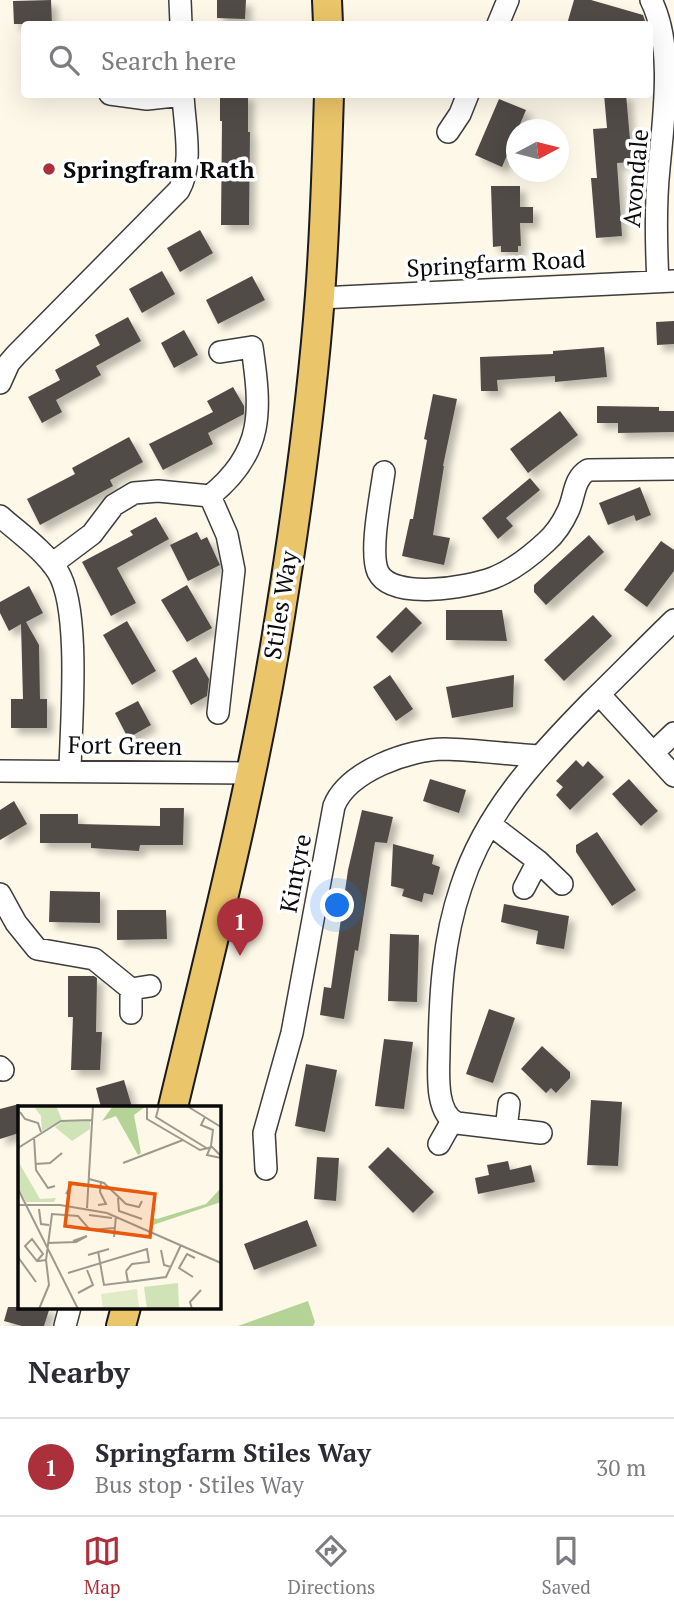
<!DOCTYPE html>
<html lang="en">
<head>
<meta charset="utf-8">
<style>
  :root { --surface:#fff; --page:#f2f2f3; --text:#2b2b33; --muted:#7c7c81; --line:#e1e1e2; --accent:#ab303c }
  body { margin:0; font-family:"PT Serif",serif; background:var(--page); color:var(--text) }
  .compass { position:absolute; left:506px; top:119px; width:63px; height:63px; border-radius:50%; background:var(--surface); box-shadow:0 7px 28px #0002; rotate:83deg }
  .you { position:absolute; left:338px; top:906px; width:24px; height:24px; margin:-18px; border:5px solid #fff; border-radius:50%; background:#1a73e8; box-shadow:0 0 0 10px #1a73e833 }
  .badge { display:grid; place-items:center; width:46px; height:46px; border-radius:50%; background:var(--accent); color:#fff; font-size:23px; font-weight:700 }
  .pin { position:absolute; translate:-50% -58px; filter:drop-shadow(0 2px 4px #0008) }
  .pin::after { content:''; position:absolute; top:37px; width:24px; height:21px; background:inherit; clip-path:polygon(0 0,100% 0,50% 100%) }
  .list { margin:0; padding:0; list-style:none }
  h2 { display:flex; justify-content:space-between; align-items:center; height:91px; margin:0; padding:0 28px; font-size:30px }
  h2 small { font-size:23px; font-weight:400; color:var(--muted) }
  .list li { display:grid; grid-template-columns:46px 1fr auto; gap:21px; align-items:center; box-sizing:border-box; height:98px; padding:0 28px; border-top:2px solid var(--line) }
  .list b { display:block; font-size:26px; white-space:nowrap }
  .list p { margin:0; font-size:23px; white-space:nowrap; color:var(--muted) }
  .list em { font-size:23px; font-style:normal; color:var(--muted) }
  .icon { flex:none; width:38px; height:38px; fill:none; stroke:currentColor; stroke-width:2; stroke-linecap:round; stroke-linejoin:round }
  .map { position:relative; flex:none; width:674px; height:1326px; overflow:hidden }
  .search { position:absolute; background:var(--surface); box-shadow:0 7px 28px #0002; left:21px; right:21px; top:21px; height:77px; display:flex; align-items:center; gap:18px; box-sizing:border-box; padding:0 24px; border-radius:7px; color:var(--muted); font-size:26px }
  .sheet { height:189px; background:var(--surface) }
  nav { display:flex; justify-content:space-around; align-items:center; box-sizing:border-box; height:98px; border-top:2px solid var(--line); background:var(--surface); font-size:19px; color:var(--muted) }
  nav a { display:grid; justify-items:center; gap:4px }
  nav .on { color:var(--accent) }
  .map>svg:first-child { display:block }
  .forest { fill:#b5d297 }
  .building { fill:#514b47; filter:url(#shadow) }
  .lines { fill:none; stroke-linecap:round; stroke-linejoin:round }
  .minor-casing { stroke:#3d3d3d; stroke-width:24 }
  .major-casing { stroke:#1b1b1b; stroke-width:32 }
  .minor { stroke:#fff; stroke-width:21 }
  .major { stroke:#ebc56a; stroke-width:28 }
  .poi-dot { fill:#ab303c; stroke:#fff; stroke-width:2.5 }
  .labels { text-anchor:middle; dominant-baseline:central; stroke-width:7; stroke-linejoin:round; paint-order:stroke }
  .poi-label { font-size:24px; font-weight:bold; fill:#0a0a0a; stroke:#fff; text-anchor:start }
  .street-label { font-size:24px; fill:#0a0a0a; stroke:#fff }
  .inset-road { fill:none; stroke:#9c998f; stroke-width:2 }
  .view { fill:#e8590c; fill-opacity:0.15; stroke:#e8590c; stroke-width:3.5 }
  .inset-edge { fill:none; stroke:#0a0a0a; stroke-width:3.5 }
</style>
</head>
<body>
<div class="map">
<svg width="674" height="1326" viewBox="0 0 674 1326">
  <defs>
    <filter id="shadow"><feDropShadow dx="6" dy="6" stdDeviation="3.5" flood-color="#0004"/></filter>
  </defs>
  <rect width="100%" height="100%" fill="#fdf8e8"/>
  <path class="forest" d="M308 1301 315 1322 313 1326H238Z"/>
  <path class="building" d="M51 0 52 24H14L13 1Z
    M217 0H246L245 19 217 18Z
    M574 0H591L643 15 646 24H567Z
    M220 94H248V132H250L249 225H221L222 121H220Z
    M604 94H626L632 162 617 163 622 236 596 238 591 178H597L593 129 607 128Z
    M499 99 526 110 502 167 475 155Z
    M491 186H520V207H533V223H520L521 246H518V252H501V246L493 247Z
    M200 230 213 253 180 272 167 248Z
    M162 271 175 294 142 313 129 289Z
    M252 276 265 300 218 324 206 300Z
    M128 317 141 341 96 366 101 375 56 400 62 412 42 423 28 397 60 380 55 370 100 345 95 335Z
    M674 321V344L657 345 656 322Z
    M184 330 198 355 174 368 161 343Z
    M604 347 607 377 555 382V376L497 380 498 391H481L480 357 553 354V351Z
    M233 387 244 406V414L208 433 213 444 163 470 149 444 213 412 207 401Z
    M433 394 457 399 443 466H444L433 535 450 538 444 565 402 556 410 519H413L427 440 424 439Z
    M597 406 659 407V411H674V432L618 433V423H597Z
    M560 411 578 435 528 473 510 449Z
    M129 437 143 462 110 480 113 486 40 525 27 499 75 474 72 468Z
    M530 478 540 490 506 518 513 526 498 539 482 518Z
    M640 487 651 515 636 521 634 515 608 525 599 503Z
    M156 517 169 539 117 568 136 603 111 616 82 562 133 535 130 531Z
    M197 532 201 540 207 537 220 565 188 581 170 545Z
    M589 535 604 552 546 605 534 592V585Z
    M661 541 674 550V571L647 607 624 590Z
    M187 585 212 628 187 642 161 600Z
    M29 586 43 613 26 622 39 645 40 699H47V728H11V699H23L21 624 9 631 0 613V602Z
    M406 607 422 623 392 653 376 637Z
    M446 610H502L507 641 446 640Z
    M593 615 612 636 564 681 544 660Z
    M127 621 156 671 132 685 103 635Z
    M196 657 209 679 207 696 191 705 172 671Z
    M390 675 413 709 396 721 373 687Z
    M514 675 513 707 452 718 446 687Z
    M138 701 151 725 128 738 115 713Z
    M576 760 583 767 588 761 604 777 570 810 556 795 563 787 556 781Z
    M430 779 466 790 459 813 423 801Z
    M629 779 658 811 641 826 612 794Z
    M14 801 27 824 0 840V810Z
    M160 808H184L183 845H140L139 851 91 848V843H40V814H78V824L160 826Z
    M362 810 393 817 387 843 375 842 358 951 355 950 344 1019 320 1015 324 987 331 988 348 870Z
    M597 832 636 890 612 906 576 852V845Z
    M393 844 434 855 432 864 440 867 433 895 424 893 422 902 402 896 404 889 391 886Z
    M50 891 100 892V923L49 922Z
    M504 904 569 916 564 949 536 944 538 931 501 922Z
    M117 910H166L167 939 117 940Z
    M390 934 419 935 417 1002 388 1001Z
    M68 976H94L97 978 96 1032H102L100 1070H71L73 1017H68Z
    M489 1009 515 1018 493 1083 466 1074Z
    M384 1039 413 1042 404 1109 375 1106Z
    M542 1046 570 1072V1078L556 1093 551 1088 546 1093 521 1069Z
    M306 1064 337 1070 325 1132 295 1126Z
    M124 1080 132 1107H101L96 1088Z
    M591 1100 622 1102 618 1166 587 1165Z
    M19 1104V1133L0 1139V1109Z
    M388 1147 434 1192 413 1213 368 1167Z
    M317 1157 339 1158 336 1201 314 1199Z
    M508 1161 510 1170 531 1165 535 1182 478 1194 475 1178 489 1175 487 1165Z
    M307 1220 317 1246 254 1270 244 1244Z
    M8 1307H50L44 1326H22L4 1321Z"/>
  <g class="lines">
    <defs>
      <path id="minor" d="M180 0 181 24
        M651 0C674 46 664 115 659 168 655 206 656 243 658 282
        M498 24 508 0
        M110 94 147 99 183 95
        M448 132 460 114 468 94
        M320 298 674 281
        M0 383 9 363 16 355 179 190C194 163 184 124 183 94
        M384 472C381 495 369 552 378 572 392 601 469 587 493 578 511 571 532 555 546 542 555 534 563 522 568 511 575 497 573 479 588 470L674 469
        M210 496 227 535 234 570 218 713
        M0 516C19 533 44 550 58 572 81 610 71 723 70 770
        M52 564 92 534 114 505 134 493 158 491 210 496C265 452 261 410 252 347L220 352
        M599 694 674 776
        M654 752 674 733
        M0 771 250 773
        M491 825 538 861 562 884
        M524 888 538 861
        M0 894 16 923 37 949 94 959 131 989
        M131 1013V989L150 986
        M0 1067 3 1070
        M506 1129 509 1104
        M541 1133 457 1123C434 1113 439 1070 439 1050 440 994 443 940 461 887 485 812 537 757 591 702 619 675 646 647 674 620
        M439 1144 452 1121
        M266 1169 264 1133 292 1033 334 806C348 771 409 749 445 749 476 750 507 754 538 756
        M65 1326 70 1307"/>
      <path id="major" d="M327 0 328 24
        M173 1107C212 944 254 782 280 616 297 510 312 402 320 295 325 229 327 162 329 94
        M121 1326 126 1307"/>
    </defs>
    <use href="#minor" class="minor-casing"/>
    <use href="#major" class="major-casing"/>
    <use href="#minor" class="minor"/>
    <use href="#major" class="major"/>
  </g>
  <circle class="poi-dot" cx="49" cy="169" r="7"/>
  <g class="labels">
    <g class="poi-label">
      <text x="63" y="169">Springfram Rath</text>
    </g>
    <g class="street-label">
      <text transform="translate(635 178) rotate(-85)">Avondale</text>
      <text transform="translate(496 263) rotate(-3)">Springfarm Road</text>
      <text transform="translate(280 605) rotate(-81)">Stiles Way</text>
      <text transform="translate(125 745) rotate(1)">Fort Green</text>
      <text transform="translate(295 873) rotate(-79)">Kintyre</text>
    </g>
  </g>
  <g transform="translate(18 1106)">
    <rect width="203" height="203" fill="#fdf8e8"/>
    <path d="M38 0 44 14 24 25 23 10 17 2ZM44 16 72 15V23L54 35 37 21ZM0 55 22 93 38 92 36 96H8L0 81ZM160 177 161 203H129L126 181Z" fill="#d0e3b6"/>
    <path d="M95 0H128L116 9 123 47 120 49 98 10 84 15ZM203 82V96L135 119 133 111 139 113 188 98Z" fill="#b5d297"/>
    <path d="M119 183 121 201 85 203 83 188Z" fill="#e1ebc7"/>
    <path class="inset-road" d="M129 0V13L182 44 194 41M141 0 138 11 190 43M169 0 203 21M2 6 7 13 20 17 23 26M187 11 183 19 195 24 193 40 203 50M16 31 18 64 30 82 37 80M0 42 43 15 74 14M192 42 189 49 203 52M105 57 165 34M17 58 32 57 44 47M71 73 86 77 108 98 121 101 124 95M0 83 60 203M48 88 54 78 70 80M100 92 101 105 124 113M0 99H42L89 107 203 157M80 99 88 98 82 86 83 75M69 102 75 0M21 103 23 118 31 119M71 109 94 112M96 131 98 110M30 137 58 136 69 130 55 135M143 144 146 159 153 161M80 145 86 179 110 176 108 165M70 149 91 143M0 151 18 176M19 155 25 148 14 133 7 140 19 155H21L28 154M50 167 129 143 131 156 114 158 108 165M175 171 161 162 169 148 177 152M110 176 148 171 163 139M60 187 75 179 69 164M21 203 31 179 28 154 34 108 60 110 72 124 97 122M174 203 172 196 183 184"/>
    <path class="view" d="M52 77 137 88 132 131 47 120Z"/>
    <rect width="203" height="203" class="inset-edge"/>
  </g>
</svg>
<svg class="compass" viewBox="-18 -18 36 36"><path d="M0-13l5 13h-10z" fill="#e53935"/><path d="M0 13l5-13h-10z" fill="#7c7c81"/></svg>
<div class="you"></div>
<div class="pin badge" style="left:240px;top:956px">1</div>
<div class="search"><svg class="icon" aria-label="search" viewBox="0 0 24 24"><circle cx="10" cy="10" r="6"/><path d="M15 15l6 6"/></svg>Search here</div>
</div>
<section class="sheet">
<h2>Nearby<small></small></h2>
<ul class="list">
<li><span class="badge">1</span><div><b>Springfarm Stiles Way</b><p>Bus stop · Stiles Way</p></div><em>30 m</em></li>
</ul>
</section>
<nav>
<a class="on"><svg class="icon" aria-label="map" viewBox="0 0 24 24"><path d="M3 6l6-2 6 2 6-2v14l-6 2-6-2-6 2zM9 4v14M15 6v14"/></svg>Map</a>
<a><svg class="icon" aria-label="directions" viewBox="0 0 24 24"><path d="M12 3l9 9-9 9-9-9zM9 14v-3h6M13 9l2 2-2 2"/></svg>Directions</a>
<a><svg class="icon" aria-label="saved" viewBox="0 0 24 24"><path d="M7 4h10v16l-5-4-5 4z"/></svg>Saved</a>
</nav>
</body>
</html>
